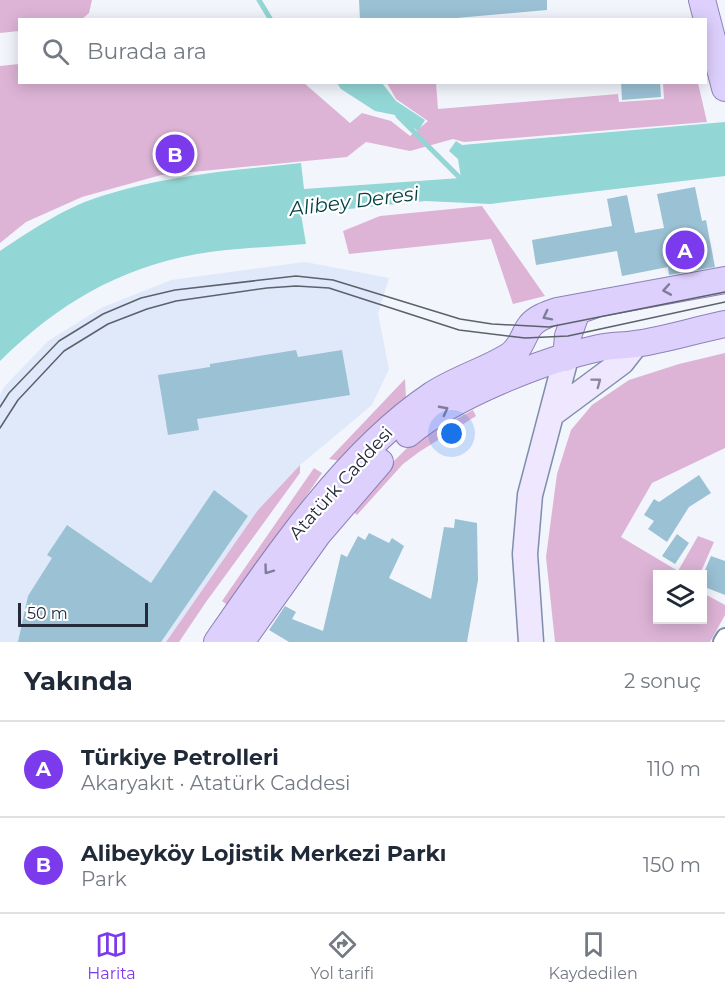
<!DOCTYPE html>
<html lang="tr">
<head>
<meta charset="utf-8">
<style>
  :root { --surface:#fff; --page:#f6f6f7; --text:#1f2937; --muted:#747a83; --line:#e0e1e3; --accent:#7c3aed }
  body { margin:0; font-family:Montserrat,sans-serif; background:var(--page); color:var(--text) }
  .controls { position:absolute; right:18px; bottom:18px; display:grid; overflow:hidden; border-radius:0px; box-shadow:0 3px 15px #0003 }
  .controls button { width:54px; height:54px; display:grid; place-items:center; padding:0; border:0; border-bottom:2px solid var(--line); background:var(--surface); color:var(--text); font:30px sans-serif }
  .scale { position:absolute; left:18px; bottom:15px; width:130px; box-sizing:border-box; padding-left:6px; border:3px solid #242a37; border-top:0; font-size:16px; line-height:21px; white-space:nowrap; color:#242a37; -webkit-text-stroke:4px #fff; paint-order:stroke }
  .you { position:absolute; left:452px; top:434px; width:21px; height:21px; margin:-15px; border:4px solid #fff; border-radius:50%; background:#1a73e8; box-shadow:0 0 0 9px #1a73e833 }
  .badge { display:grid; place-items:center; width:39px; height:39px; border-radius:50%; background:var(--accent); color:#fff; font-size:20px; font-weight:700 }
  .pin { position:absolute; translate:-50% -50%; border:3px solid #fff; box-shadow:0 2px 6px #0006 }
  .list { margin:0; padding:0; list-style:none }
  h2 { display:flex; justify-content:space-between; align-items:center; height:78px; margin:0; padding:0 24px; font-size:26px }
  h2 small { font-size:20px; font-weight:400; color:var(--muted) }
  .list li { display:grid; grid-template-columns:39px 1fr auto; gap:18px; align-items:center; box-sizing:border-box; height:96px; padding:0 24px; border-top:2px solid var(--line) }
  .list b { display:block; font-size:22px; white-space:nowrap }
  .list p { margin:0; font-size:20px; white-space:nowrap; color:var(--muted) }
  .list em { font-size:20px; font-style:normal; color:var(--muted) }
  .icon { flex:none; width:33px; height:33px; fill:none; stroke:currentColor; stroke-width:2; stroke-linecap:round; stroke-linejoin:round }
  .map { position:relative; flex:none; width:725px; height:642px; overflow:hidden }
  .search { position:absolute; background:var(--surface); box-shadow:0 3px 15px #0003; left:18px; right:18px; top:18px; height:66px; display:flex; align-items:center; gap:15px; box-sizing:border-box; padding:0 21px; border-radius:0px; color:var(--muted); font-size:22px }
  .sheet { height:270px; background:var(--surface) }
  nav { display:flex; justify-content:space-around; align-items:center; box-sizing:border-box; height:84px; border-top:2px solid var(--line); background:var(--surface); font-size:16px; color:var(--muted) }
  nav a { display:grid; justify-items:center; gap:3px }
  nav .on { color:var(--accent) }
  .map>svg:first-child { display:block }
  .built { fill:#e0e9f9 }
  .green { fill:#ddb4d6 }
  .water { fill:#92d6d5 }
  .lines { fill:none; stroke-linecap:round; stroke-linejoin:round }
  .stream { stroke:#92d6d5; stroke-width:5 }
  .building { fill:#9bc1d4 }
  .street-casing { stroke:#7e8eac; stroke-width:20 }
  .secondary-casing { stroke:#7e8eac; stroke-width:27 }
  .primary-casing { stroke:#8d81b6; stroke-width:28 }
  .street { stroke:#fff; stroke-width:16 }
  .secondary { stroke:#eee7fe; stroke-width:24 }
  .primary { stroke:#ddd0fd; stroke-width:26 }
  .tram { stroke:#5c616c; stroke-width:1.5 }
  .oneway { stroke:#807d9a }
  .oneway2 { stroke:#89889a }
  .labels { text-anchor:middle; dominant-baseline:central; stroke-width:4.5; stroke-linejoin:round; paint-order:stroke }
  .street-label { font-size:18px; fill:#242a37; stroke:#fff }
  .water-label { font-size:20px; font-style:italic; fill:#004242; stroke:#fff }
</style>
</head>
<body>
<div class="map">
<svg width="725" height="642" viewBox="0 0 725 642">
  <rect width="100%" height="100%" fill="#f2f5fc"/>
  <path class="built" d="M305 262 389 278 378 314 389 369 372 405 300 465 258 510 166 642H0V395L4 387 48 341 101 308 171 280Z"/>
  <path class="green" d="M0 0H92L89 13 82 19 20 20 19 31 0 33Z
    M19 64 20 82 304 83 350 123 362 113 391 121 410 136 428 121 396 99 387 83H436L438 109 618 94 619 102 664 99 663 83H698L707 122 464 142 453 139 410 151 366 142 347 157 161 175 82 197 26 222 0 243V66Z
    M482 206 545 296 513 304 491 239 349 254 343 231 380 216Z
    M725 353V448L652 483 621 537 678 571 698 536 714 542 700 574H658V620H702L703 593 725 605V615L710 642H555L546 557 557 474 571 430 592 405 629 380 679 364Z
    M405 379 406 398 341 461 329 459Z
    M473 410 476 416 419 452 403 464 357 515 352 510 386 469 413 442Z
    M300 465V473L206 602 179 642H166L258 510Z
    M314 468 322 473 230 607 222 601Z"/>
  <path class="water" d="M337 83H382L396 101 425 120 418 131 395 115 375 111 341 89Z
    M725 122V176L490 204 425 201 301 214 306 244C270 247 233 248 197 254 117 269 58 304 0 361V251C33 229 67 206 105 195 168 175 236 170 301 163L304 189 461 178 458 159 449 151 456 141 462 145Z"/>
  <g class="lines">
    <path class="stream" d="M259 0 271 20
      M398 116 465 183"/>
  </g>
  <path class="building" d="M359 0H547V10L434 20H360Z
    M621 82H660L661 97 622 100Z
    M695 187 702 221 706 220 715 267 669 275 668 267 622 276 617 251 536 265 532 240 612 226 607 199 627 195 635 233 664 228 657 194Z
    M296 350 298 357 342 350 350 395 197 419 199 430 168 435 158 375 210 367V364Z
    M699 475 711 493 689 507 667 542 648 529 654 521 644 515 654 499 659 502Z
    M214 490 248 516 161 642H18L28 596 52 558 47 555 67 525 151 583Z
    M455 519 477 523 478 580 467 642H289L269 630 285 606 296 612 292 619 323 631 341 554 347 557 358 536 365 540 369 533 389 543 392 538 404 546 389 578 431 599 444 527 454 528Z
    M677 534 689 543 675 564 662 556Z
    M711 556 725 561V595L702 586V577Z"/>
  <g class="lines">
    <defs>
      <path id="street" d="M722 642 725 637"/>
      <path id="secondary" d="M552 414 622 362 636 344
        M531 642 525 554 530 495 566 358"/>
      <path id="primary" d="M702 0 725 88
        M566 358 568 336 577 311 594 305
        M408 434C451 397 543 360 599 348 611 345 623 346 635 344 665 340 695 330 725 324
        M217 642C275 558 347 452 432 395 456 379 485 371 509 356 522 348 523 335 530 326 536 318 548 314 557 311L725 280
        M241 642 318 534 380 462"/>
    </defs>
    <use href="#street" class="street-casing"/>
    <use href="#secondary" class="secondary-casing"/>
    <use href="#primary" class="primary-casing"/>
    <use href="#street" class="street"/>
    <use href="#secondary" class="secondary"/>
    <use href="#primary" class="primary"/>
    <path class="tram" d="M0 407 9 393 59 341 103 314 141 298 175 290 296 276 333 280 460 319 492 324 549 327 725 292
      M0 428 18 400 64 351 108 324 147 309 176 301 267 288 296 286 329 288 459 330 525 338 568 336 725 302"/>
  </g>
  <defs><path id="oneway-chevron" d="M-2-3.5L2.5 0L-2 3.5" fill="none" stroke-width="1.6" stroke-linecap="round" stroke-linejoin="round" transform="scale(1.5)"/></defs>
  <g class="oneway">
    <use href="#oneway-chevron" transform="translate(667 290) rotate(170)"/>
    <use href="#oneway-chevron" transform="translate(547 316) rotate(153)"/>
    <use href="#oneway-chevron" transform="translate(444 410) rotate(-28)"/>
    <use href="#oneway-chevron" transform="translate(268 570) rotate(126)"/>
  </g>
  <use class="oneway2" href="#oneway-chevron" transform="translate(597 382) rotate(-37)"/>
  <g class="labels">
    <g class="street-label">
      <text transform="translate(341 483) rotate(-48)">Atatürk Caddesi</text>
    </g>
    <g class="water-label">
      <text transform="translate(354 201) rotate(-7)">Alibey Deresi</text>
    </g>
  </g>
</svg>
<div class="controls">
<button><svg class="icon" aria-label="layers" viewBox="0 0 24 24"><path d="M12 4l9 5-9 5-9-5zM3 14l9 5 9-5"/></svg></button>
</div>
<div class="scale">50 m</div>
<div class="you"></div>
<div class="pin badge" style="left:685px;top:250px">A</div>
<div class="pin badge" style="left:175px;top:154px">B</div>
<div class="search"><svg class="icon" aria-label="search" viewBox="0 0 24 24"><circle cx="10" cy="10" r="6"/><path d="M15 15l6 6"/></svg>Burada ara</div>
</div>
<section class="sheet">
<h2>Yakında<small>2 sonuç</small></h2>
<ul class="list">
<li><span class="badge">A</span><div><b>Türkiye Petrolleri</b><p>Akaryakıt · Atatürk Caddesi</p></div><em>110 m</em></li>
<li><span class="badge">B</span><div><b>Alibeyköy Lojistik Merkezi Parkı</b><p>Park</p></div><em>150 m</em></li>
</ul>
</section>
<nav>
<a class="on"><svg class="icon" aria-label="map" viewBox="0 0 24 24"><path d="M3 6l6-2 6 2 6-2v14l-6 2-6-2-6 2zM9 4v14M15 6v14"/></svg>Harita</a>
<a><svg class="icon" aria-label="directions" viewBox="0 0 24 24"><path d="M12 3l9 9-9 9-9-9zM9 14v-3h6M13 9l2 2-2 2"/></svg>Yol tarifi</a>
<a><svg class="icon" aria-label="saved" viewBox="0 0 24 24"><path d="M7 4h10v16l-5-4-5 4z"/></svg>Kaydedilen</a>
</nav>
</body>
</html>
